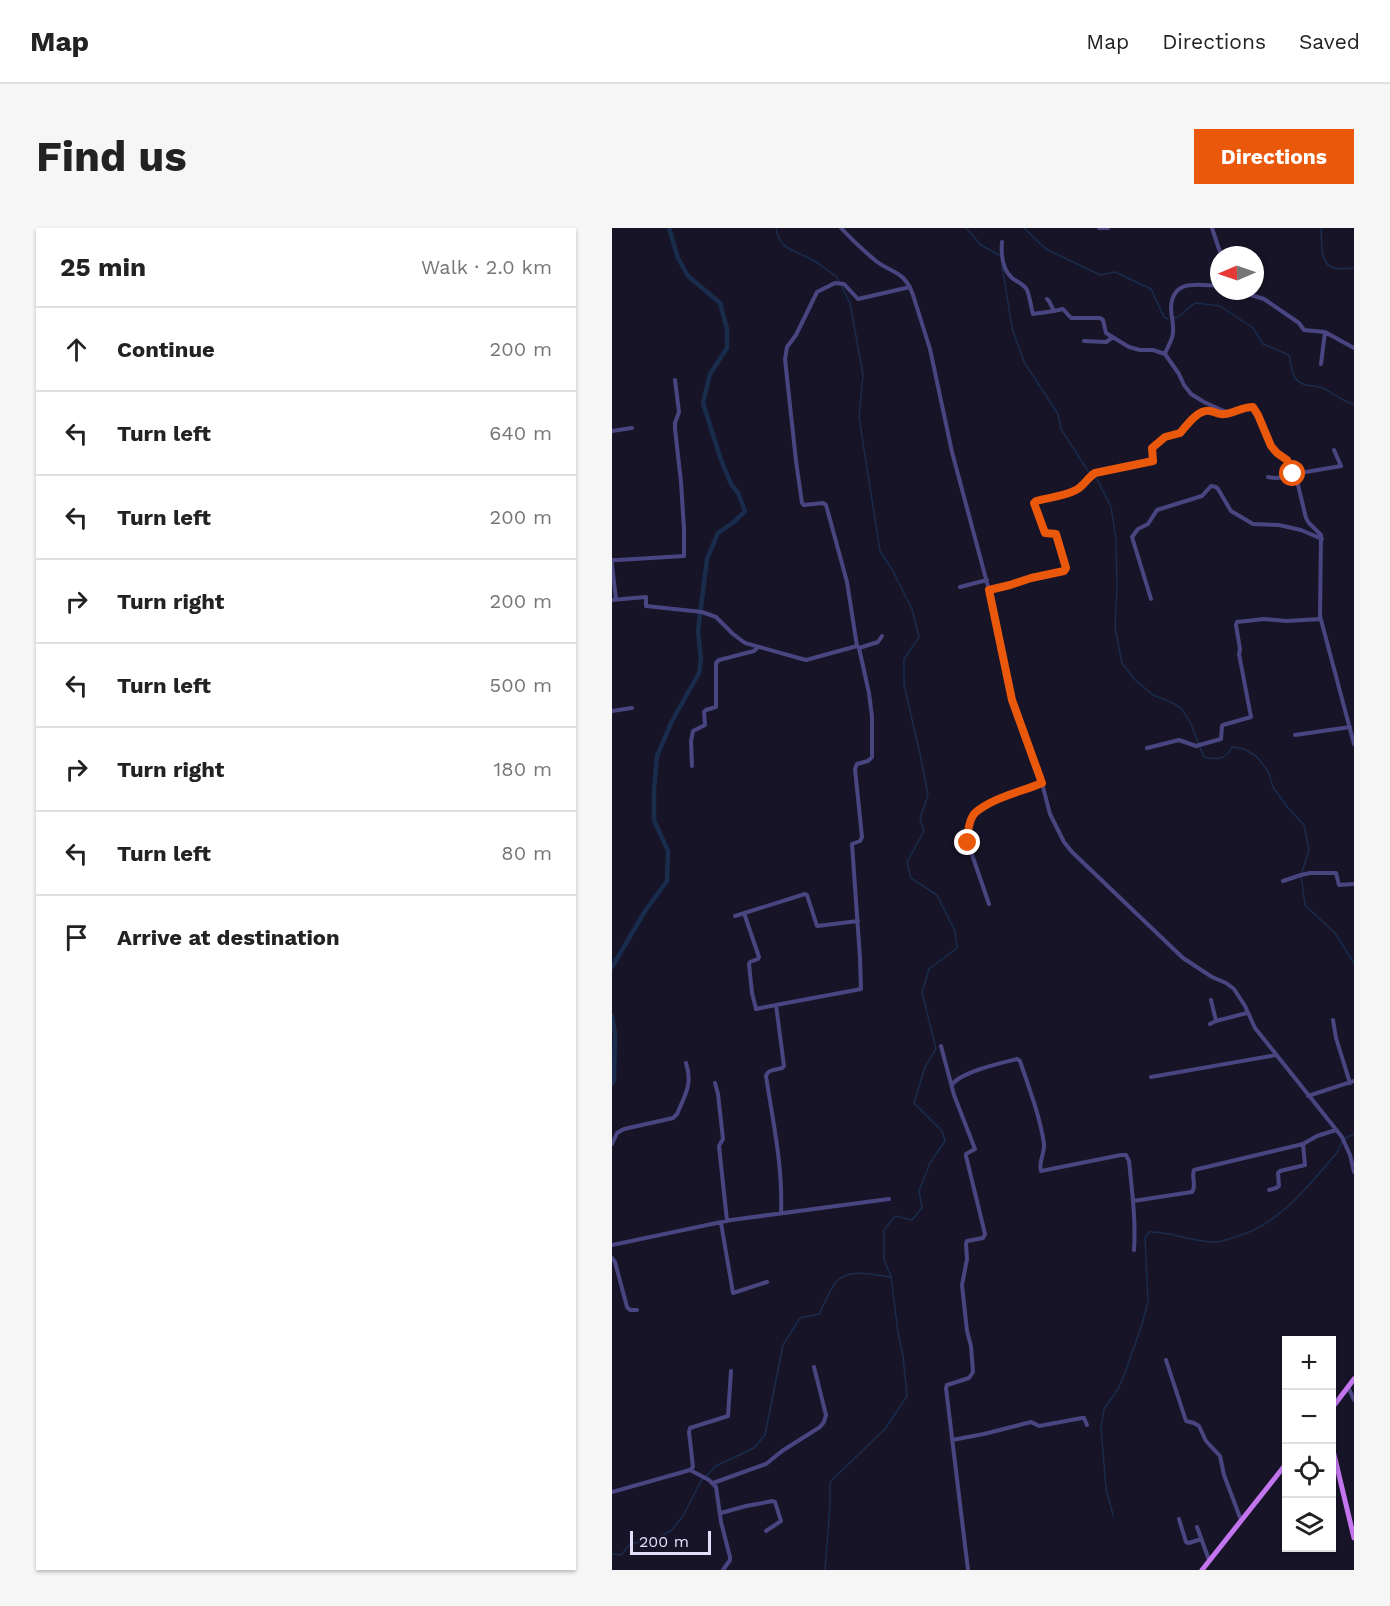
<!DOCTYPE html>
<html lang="en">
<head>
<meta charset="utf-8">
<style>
  :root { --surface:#fff; --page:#f6f6f6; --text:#222; --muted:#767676; --line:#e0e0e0; --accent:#ea580c }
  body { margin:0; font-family:"Work Sans",sans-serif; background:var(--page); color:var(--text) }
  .controls { position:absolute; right:18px; bottom:18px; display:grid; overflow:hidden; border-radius:0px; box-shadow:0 2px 4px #0004 }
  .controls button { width:54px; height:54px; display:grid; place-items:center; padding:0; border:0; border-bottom:2px solid var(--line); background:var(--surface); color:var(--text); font:30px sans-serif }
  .compass { position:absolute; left:598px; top:18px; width:54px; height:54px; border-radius:50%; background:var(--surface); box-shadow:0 2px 4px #0004; rotate:268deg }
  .scale { position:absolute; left:18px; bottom:15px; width:81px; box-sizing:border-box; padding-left:6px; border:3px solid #e3dffb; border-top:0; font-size:16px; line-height:21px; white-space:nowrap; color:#e3dffb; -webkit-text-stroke:4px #181428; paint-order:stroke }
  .stop { position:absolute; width:18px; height:18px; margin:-14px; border:4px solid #ea580c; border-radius:50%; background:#fff }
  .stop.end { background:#ea580c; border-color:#fff; box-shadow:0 2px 6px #0008 }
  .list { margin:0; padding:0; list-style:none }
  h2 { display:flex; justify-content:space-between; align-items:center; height:78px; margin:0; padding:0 24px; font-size:26px }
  h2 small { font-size:20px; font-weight:400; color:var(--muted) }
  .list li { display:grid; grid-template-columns:39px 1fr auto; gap:18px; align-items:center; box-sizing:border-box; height:84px; padding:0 24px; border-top:2px solid var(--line) }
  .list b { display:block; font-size:22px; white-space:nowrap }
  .list em { font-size:20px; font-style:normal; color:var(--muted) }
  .icon { flex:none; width:33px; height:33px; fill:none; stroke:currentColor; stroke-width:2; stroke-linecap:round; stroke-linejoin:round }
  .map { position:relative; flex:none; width:742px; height:1342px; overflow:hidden; border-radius:0px }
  header { display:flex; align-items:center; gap:36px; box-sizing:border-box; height:84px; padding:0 30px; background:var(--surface); border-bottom:2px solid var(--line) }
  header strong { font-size:28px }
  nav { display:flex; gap:33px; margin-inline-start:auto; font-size:21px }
  .intro { display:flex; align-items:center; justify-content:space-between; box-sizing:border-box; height:144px; padding:0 36px }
  h1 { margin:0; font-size:42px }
  .button { padding:15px 27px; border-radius:0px; background:var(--accent); color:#fff; font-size:21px; font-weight:700 }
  main { display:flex; gap:36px; padding:0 36px }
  aside { flex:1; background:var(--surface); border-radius:0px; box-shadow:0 2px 4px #0004 }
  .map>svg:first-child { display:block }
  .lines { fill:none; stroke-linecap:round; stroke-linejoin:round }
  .stream { stroke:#192c4c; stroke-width:1.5 }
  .river { stroke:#192c4c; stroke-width:4.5 }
  .minor { stroke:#494580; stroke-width:4 }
  .major { stroke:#c275ec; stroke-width:5 }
  .route { stroke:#ea580c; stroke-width:8 }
</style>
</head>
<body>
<header>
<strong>Map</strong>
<nav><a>Map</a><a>Directions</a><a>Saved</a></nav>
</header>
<div class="intro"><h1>Find us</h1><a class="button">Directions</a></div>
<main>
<aside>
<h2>25 min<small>Walk · 2.0 km</small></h2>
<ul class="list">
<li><svg class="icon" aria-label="ahead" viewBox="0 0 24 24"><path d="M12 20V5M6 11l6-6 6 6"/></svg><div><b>Continue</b></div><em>200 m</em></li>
<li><svg class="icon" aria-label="left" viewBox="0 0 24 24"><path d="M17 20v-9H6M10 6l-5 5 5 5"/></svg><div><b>Turn left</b></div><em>640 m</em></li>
<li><svg class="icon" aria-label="left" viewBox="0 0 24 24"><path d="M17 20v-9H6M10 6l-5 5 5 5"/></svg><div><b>Turn left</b></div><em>200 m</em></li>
<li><svg class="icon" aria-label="right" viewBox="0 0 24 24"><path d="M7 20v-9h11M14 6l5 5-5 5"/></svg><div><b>Turn right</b></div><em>200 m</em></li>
<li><svg class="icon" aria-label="left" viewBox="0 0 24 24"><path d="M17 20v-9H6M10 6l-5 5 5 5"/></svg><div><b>Turn left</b></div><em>500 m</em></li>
<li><svg class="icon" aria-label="right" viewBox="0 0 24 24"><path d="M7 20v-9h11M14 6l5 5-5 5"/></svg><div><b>Turn right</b></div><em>180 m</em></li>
<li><svg class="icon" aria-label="left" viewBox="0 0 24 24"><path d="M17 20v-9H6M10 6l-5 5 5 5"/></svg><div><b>Turn left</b></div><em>80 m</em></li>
<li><svg class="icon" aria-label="arrive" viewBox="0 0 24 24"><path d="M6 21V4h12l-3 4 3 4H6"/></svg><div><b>Arrive at destination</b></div></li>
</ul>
</aside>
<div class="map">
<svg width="742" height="1342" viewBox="0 0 742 1342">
  <rect width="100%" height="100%" fill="#181428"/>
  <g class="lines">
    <path class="stream" d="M164 0C167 21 181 22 197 30 207 35 216 43 225 49L227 53
      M354 0 369 17 387 27
      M412 0 434 21 488 47 503 44 539 61 552 89 556 91
      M709 0C710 12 707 37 722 40 728 42 736 40 742 40
      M390 37 400 100 412 134 446 186 449 201 476 243 485 251 499 279 504 312 505 359 503 399 510 435 522 451 541 467 561 475 569 480 578 494 592 529C604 532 614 532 620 519L632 521 644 528 656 543 661 559 676 580 692 597 697 622 689 647 693 677 723 705 742 735
      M562 90C572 89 575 78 584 75L608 78 641 100 651 116 677 127C679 134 679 145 684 151 690 159 703 157 711 160 722 165 730 174 742 176
      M733 910 742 906
      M501 1287 494 1261 489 1199 492 1181 506 1161 513 1145 530 1096 536 1074 533 1010 537 1004C560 1003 581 1015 605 1014 611 1013 617 1011 623 1009 667 997 695 959 724 926L730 914
      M0 1326 9 1327 18 1316 46 1310 60 1302 71 1288 89 1253 104 1238 142 1220 153 1207 171 1117 188 1090 207 1086C212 1077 219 1058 226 1052 240 1040 262 1047 278 1049
      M213 1342 218 1278V1254L273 1201 295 1168 291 1128 286 1105 279 1049 272 1031V1002L283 988 300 992 310 980 307 963 318 935 333 913 330 903 302 875 313 839 324 821 310 764 317 741 345 720 343 703 325 667 299 650 295 634 312 603 308 591 316 567 308 526 292 457V431L307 409 300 381 281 343 268 323 247 189 251 147 238 75 229 57"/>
    <path class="river" d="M0 739 33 683 55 653 56 623 42 592V561L45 528 60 493 87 445 89 431 86 403 95 331 106 305 122 294 133 283 126 265 119 256 109 232 91 175 98 146 115 120V101L108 75 76 48 66 30 57 0
      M0 788 3 806 2 852 0 856"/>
    <path class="minor" d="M229 0C240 12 252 23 264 33 281 46 292 42 301 67L318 121 340 224 378 366 401 472 430 555 438 586 452 614 460 624 571 730 600 749 614 755 622 761 633 778 643 800 730 909 738 927 742 944
      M487 0H496
      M600 0 609 27
      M390 14C389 26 390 41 400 50 405 54 412 56 415 62 418 69 419 79 421 86L442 83
      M626 63 652 71 687 95 692 102 713 104 742 120
      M435 71 437 73 442 83 451 81 459 90H488L491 92 494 105 517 119 528 122H541L553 126 567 146 572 157 579 166 592 174 614 184 641 179 646 187 659 218 665 225 675 233 686 257 694 290 697 295 709 307 708 388 742 516
      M472 113 494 114 501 109
      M553 126C555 119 561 112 561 104 562 96 559 88 559 80 560 50 587 57 607 58
      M709 136 713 104
      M0 203 20 200
      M682 246 729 238 722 222
      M656 249 662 250 682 249
      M0 335 1 332H6L72 328V301L69 254 63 201V195L67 184 63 152
      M0 337 4 371
      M348 359 375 352
      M377 362 398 357 419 350 452 343 454 340 444 306 433 305 422 275 424 273 463 263 483 245 541 233 540 220 553 209 568 205C576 197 586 180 599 183 607 185 610 188 618 185
      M539 371 520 309 526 301 536 296 545 282 590 268 599 258 604 259 606 261 619 283 641 296 667 297 689 302 710 311
      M0 372 34 369V378L90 384 104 389 121 406 133 415 194 432 245 418 247 420 257 465 260 489V529L256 533 245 536 243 541 250 609 248 613 240 616 248 730 249 761 164 777 172 838 170 840C164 842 156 841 154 848 161 894 171 939 169 985
      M245 418 235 354 214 277 211 275 192 277 190 275 184 233 173 131 175 119 184 107 205 64 223 55 232 56 246 71 298 59
      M247 420 266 414 270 408
      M0 483 20 480
      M683 507 738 499
      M535 520 567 512 584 518 609 511 610 498 611 497 639 489 627 426 628 421 624 397 625 394 652 391 674 393 709 391
      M80 538 79 513 81 503 93 497 92 484 94 482 104 479V435L107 432 142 423 146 419
      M671 653 689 647 698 645H724L727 657 742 656
      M377 676 356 615C355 607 356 595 361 588 370 574 414 561 430 555
      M132 685 147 729 146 731 138 734 137 736 140 765 144 781 164 777
      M123 688 193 666 195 667 205 698 246 693
      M599 772 604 793
      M721 792 724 810 738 855
      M598 796 604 793 635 785
      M329 818 342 867 363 921 354 926V928L373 1006 371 1010 355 1013 354 1016 355 1031 350 1057 355 1103 359 1118 361 1144 357 1150 335 1157 334 1160 356 1342
      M539 849 664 827
      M103 855 106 866 111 911 107 918 115 993
      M340 857C348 844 389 835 405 831L408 833C417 860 428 888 432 916 433 925 426 934 429 943L509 927H514L517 933C520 963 524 992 522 1022
      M696 868 742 853
      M0 916 5 905 12 901 61 890 65 886C73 867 81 856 74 835
      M657 962 664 960 667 958 666 945 668 943 693 937 691 916
      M521 973 580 964C585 958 579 949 582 942L691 916 705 908 724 902
      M109 995 121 1065 155 1054
      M0 1017 119 992 277 971
      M0 1030 3 1034 15 1079 18 1082H25
      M554 1132 574 1193 582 1195 587 1198 594 1213 608 1228 612 1247 629 1292
      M736 1159 742 1172
      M340 1212 372 1206 419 1194 427 1198 470 1190H472L475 1197
      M78 1242 97 1252 104 1259 109 1294 118 1329V1332L111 1342
      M101 1255 154 1236 170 1223 208 1199 212 1194 214 1187 202 1139
      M0 1264 78 1242 81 1239 77 1204 78 1200 116 1188 119 1143
      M109 1285 134 1278 161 1273 163 1274 169 1293 154 1303
      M567 1291 574 1314 577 1315 589 1311
      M585 1299 597 1332"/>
    <path class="major" d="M720 1180 742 1151
      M720 1218 742 1310
      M590 1342 674 1236"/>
  </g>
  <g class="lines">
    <path class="route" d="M356 615C355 606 357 590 364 584 382 569 409 564 430 555L400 472 377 362 398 357 419 350 452 343 454 340 444 306 433 305 422 275 424 273C435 270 453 268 464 262 472 258 475 250 483 245L541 233 540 220 553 209 568 205C575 197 586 181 598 183 604 184 607 187 612 186 622 185 630 179 641 179L646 187 659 218 665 225 675 232 681 246"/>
  </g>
</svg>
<div class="controls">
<button>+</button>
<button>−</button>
<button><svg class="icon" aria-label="locate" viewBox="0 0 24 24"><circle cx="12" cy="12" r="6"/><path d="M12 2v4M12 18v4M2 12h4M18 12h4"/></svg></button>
<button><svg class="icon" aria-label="layers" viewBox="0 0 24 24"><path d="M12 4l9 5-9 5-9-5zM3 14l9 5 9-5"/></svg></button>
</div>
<svg class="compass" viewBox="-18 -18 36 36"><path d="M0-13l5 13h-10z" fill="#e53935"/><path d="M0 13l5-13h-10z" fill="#767676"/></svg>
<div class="scale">200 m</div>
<div class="stop" style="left:681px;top:246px"></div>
<div class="stop end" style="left:356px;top:615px"></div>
</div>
</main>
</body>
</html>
